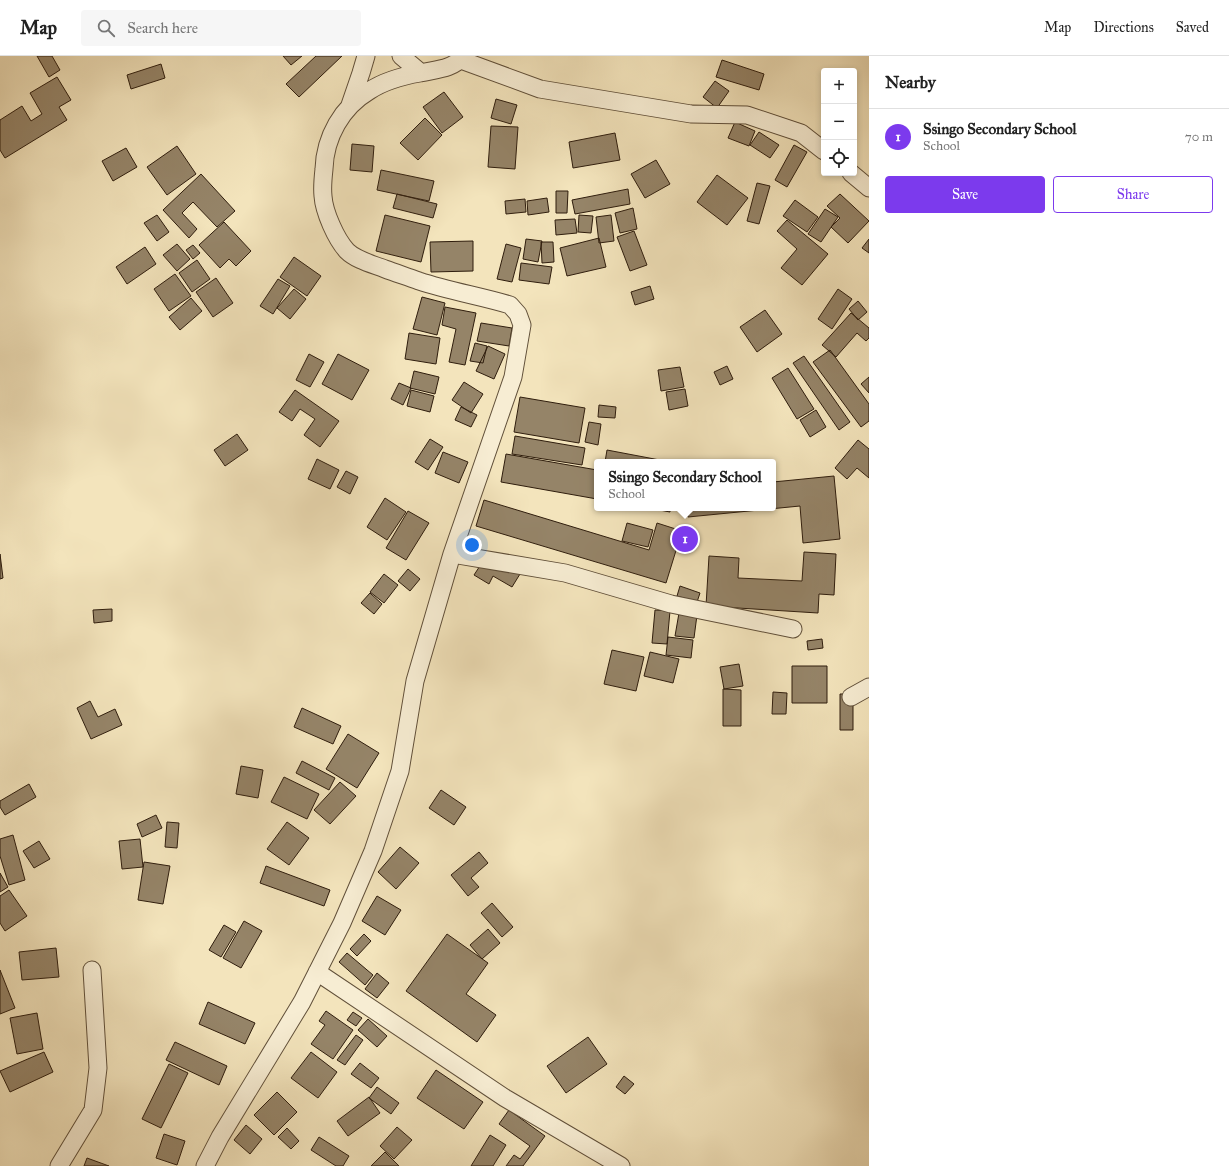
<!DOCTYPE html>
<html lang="en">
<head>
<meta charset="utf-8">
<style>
  :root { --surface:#fff; --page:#f6f6f6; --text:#222; --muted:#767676; --line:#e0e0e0; --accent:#7c3aed }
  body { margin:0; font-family:"IM FELL Great Primer",serif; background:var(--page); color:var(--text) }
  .controls { position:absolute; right:12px; top:12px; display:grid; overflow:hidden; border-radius:4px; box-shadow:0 2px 6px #0003 }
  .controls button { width:36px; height:36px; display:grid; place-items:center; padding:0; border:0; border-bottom:1px solid var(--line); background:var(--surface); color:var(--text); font:20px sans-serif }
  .you { position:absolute; left:472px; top:489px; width:14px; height:14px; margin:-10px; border:3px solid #fff; border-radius:50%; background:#1a73e8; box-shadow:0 0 0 6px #1a73e833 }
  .badge { display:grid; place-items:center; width:26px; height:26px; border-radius:50%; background:var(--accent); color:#fff; font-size:13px; font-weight:700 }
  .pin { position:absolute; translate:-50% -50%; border:2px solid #fff; box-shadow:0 1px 4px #0006 }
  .popup { position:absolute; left:594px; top:403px; width:182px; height:52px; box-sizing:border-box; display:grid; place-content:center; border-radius:4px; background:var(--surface); filter:drop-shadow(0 1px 3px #0005); font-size:13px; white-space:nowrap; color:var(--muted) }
  .popup b { font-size:15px; color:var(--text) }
  .popup::after { content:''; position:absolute; left:50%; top:100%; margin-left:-8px; border:8px solid transparent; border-top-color:var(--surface) }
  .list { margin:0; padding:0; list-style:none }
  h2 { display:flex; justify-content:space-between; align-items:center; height:52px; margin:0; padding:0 16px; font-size:17px }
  h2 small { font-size:13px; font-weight:400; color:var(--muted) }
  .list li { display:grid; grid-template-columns:26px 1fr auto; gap:12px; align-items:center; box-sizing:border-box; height:56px; padding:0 16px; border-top:1px solid var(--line) }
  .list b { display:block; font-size:15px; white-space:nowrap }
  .list p { margin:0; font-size:13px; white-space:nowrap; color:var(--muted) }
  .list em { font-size:13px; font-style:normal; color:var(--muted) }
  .actions { display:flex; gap:8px; padding:12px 16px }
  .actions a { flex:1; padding:9px 0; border:1px solid var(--accent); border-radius:4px; text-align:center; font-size:14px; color:var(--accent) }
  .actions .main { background:var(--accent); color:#fff }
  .icon { flex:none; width:22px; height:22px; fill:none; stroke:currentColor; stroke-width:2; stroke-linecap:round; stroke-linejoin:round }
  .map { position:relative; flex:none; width:869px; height:1110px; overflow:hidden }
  header { display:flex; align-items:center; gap:24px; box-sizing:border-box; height:56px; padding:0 20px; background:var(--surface); border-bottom:1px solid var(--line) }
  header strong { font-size:19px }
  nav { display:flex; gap:22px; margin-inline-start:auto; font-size:14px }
  .search { width:280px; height:36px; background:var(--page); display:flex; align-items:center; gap:10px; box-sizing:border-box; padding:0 14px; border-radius:4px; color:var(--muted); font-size:15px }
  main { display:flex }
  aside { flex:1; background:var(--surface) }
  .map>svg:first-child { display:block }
  .building { fill:#958468; stroke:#2f1d0d }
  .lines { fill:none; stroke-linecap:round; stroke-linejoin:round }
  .street-casing { stroke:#604f39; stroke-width:19 }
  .street { stroke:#f7edd3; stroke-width:17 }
</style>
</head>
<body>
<header>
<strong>Map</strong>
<div class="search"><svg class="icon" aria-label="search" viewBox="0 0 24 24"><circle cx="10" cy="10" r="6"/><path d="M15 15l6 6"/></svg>Search here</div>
<nav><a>Map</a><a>Directions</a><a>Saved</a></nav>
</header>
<main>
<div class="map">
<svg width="869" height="1110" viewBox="0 0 869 1110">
  <rect width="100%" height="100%" fill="#f3e4bc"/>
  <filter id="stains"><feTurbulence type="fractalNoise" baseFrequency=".005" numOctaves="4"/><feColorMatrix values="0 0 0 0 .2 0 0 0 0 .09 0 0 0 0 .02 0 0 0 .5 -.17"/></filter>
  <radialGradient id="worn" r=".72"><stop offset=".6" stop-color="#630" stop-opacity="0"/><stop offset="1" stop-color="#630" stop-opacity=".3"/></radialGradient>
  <path class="building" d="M37 0H52L60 14 49 21Z
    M283 0H302L291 9Z
    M316 0H342L299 41 286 28Z
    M722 4 764 18 759 34 716 21Z
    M161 8 165 22 131 33 127 19Z
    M57 21 71 44 59 51 67 64 5 102 0 94V64L22 50 31 65 42 58 30 37Z
    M715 25 729 35 717 52 703 41Z
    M444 36 463 61 442 77 423 51Z
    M496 43 517 49 511 68 491 62Z
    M425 62 442 79 418 104 400 87Z
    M735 66 755 75 749 90 728 82Z
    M491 70 518 71 515 113 488 111Z
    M759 76 779 89 770 102 750 89Z
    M615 77 620 104 573 112 569 86Z
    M352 88 374 90 372 116 350 114Z
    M794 89 807 96 787 131 775 124Z
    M177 90 196 118 167 139 147 111Z
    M126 92 137 111 113 125 102 105Z
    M656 104 670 128 645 142 631 118Z
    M381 114 434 125 429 145 377 134Z
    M201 118 235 155 217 171 193 146 182 157 197 173 189 182 163 154Z
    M717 119 748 142 727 169 697 146Z
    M757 127 770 130 759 168 747 165Z
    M628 133 630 148 575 158 572 144Z
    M556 135H568L567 157H556Z
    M397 138 437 148 433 162 393 152Z
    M840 138 869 165 848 187 831 171 840 162 827 150Z
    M547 142 549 156 528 159 527 145Z
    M525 143 526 156 506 158 505 145Z
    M795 144 818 161 807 176 783 160Z
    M633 152 637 173 620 177 615 157Z
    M825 153 838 161 821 186 808 178Z
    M157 159 169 176 157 185 144 167Z
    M385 159 430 170 421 206 376 195Z
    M579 159 593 160 591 177 578 176Z
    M611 159 614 185 599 187 596 161Z
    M575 163 577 177 556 179 555 164Z
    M787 164 828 198 802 229 781 212 797 193 777 175Z
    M224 166 251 195 236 210 229 203 220 212 199 189Z
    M634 175 647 209 630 215 617 181Z
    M599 182 606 211 567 220 560 192Z
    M526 183 542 185 538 206 523 203Z
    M869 183V197L862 192Z
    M473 185V215L431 216 430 186Z
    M541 186H553L554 206 542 207Z
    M177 188 190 203 177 215 163 199Z
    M506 188 521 192 512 226 497 223Z
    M193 189 200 197 193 203 186 194Z
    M145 191 156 208 127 228 116 211Z
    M294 201 321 220 307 240 280 221Z
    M197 204 210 223 192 236 179 217Z
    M521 207 552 211 549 228 519 224Z
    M175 218 191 240 169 255 154 233Z
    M216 222 233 247 213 261 196 236Z
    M278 223 290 230 273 258 260 250Z
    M650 230 654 243 635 249 631 236Z
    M294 233 306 243 290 263 277 252Z
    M838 233 852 243 832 273 818 263Z
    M422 241 445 247 437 279 413 273Z
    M191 242 202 255 180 274 169 261Z
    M858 245 867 256 858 264 849 253Z
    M445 251 476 257 465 309 449 306 456 273 442 269Z
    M765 254 782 278 757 296 740 271Z
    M851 257 869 272V282L866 285 857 277 836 301 822 289Z
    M481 267 512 272 509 290 477 285Z
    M409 277 440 282 436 308 405 303Z
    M475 287 487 290 483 307 470 305Z
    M488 290 505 298 494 323 476 315Z
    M830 294 869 348V365L861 371 813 306Z
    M309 298 324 306 310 331 296 324Z
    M338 298 369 314 352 344 322 328Z
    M804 300 850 366 839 374 793 307Z
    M727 310 733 323 720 329 714 316Z
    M680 311 684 331 661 335 658 314Z
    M788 312 814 353 797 363 772 322Z
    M414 315 439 321 435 338 410 332Z
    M869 321V337L861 328Z
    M464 326 483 338 471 357 452 344Z
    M399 327 411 332 403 349 391 343Z
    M685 333 688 350 669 354 666 336Z
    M295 334 339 365 320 391 304 379 315 363 300 353 292 365 279 356Z
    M411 334 434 340 430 356 407 350Z
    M520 341 585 352 579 387 514 376Z
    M599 349 616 351 615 362 598 361Z
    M461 351 477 359 471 371 455 364Z
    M816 354 826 371 810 381 800 364Z
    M589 366 601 368 598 389 585 386Z
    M237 378 248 394 225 410 214 394Z
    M515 380 585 392 582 409 512 398Z
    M430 383 443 391 428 414 415 406Z
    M858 384 869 393V422L857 412 847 423 835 412Z
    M607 394 665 405V406H605Z
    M443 396 468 406 459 427 435 417Z
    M506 398 597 414V443L501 426Z
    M317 403 339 414 330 433 308 423Z
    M346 415 358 421 350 438 337 431Z
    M834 420 840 483 803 487 800 450 688 461 687 452H773V426Z
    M385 442 406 456 387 484 367 471Z
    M484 444 649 494 657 467 682 475 666 527 476 470Z
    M649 452H670V456Z
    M408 455 429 467 406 504 386 492Z
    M627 467 653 474 648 491 622 485Z
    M804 496 836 498 834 539 819 538 818 557 706 550 709 500 739 502 738 522 802 525Z
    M0 498 3 522 0 523Z
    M487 499 520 518 512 531 493 520 489 528 474 519Z
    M408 513 420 523 410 535 398 525Z
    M384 518 398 529 384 547 370 536Z
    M680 530 700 537 697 546 677 540Z
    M370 537 382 548 374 558 361 547Z
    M112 553V565L94 567 93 554Z
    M655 554 670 555 667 588 652 587Z
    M679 557 697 559 694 582 675 580Z
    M668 581 693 584 691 602 666 599Z
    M822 583 823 592 808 594 807 585Z
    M612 594 644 601 636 635 604 628Z
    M650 596 679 603 673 627 644 620Z
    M739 608 743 630 724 633 720 611Z
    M792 610H827V647H792Z
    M723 633 741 634V670H723Z
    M773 636 787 637 786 658H772Z
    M840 638H853V674H840Z
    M90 645 98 661 115 653 122 669 91 683 77 652Z
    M302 652 341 670 333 688 294 671Z
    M348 678 379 697 357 732 326 713Z
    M302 705 335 722 329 734 296 717Z
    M241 710 263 714 258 742 236 738Z
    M284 721 319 738 307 763 271 746Z
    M340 726 356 740 330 768 314 754Z
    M29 728 36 741 5 759 0 751V745Z
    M441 734 466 751 454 769 429 752Z
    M156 759 162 772 142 781 137 768Z
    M167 766 179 767 177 792 165 791Z
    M287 766 309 782 289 809 267 793Z
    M13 779 25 824 9 829 0 800V783Z
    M140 783 143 811 122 813 119 785Z
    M39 785 50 803 34 812 23 795Z
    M400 791 419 807 396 833 378 816Z
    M479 796 488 807 471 822 479 831 468 840 451 819Z
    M144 806 170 810 163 848 138 844Z
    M266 810 330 834 324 850 260 827Z
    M0 817 8 831 0 836Z
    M9 834 27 860 5 875 0 867V840Z
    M377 840 401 854 385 879 362 865Z
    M492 847 513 871 502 881 481 857Z
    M244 865 262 875 241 912 223 902Z
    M224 869 236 876 221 901 209 894Z
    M488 873 500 887 482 903 470 889Z
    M364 878 371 885 357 900 350 893Z
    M447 878 488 907 466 938 496 959 477 986 406 935Z
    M56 892 59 921 22 924 19 896Z
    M347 897 373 919 365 929 339 906Z
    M0 914 15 952 0 958Z
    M377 917 389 927 377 942 365 933Z
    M208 946 255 967 245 988 199 968Z
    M326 955 353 974 333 1003 311 988 325 969 319 965Z
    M353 956 362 962 356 970 347 964Z
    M37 957 43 993 17 998 10 962Z
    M368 963 387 980 377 991 358 974Z
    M356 979 363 984 345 1009 337 1004Z
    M588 981 607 1008 566 1037 547 1010Z
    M175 986 227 1010 219 1029 166 1004Z
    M44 996 53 1016 10 1036 0 1015Z
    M311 996 337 1016 318 1042 291 1022Z
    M360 1007 379 1022 371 1032 351 1018Z
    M169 1008 188 1017 161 1072 142 1063Z
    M436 1014 483 1046 464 1073 417 1042Z
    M624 1020 634 1028 625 1038 616 1031Z
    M377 1031 399 1047 391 1058 369 1042Z
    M277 1036 297 1056 274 1079 254 1059Z
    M369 1041 380 1057 348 1080 337 1065Z
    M509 1054 545 1080 523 1110H506L514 1099 520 1103 530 1090 499 1068Z
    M246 1069 262 1083 250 1098 234 1084Z
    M397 1071 412 1084 394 1103 380 1090Z
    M287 1072 299 1085 291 1093 278 1081Z
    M164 1078 185 1085 177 1109 156 1102Z
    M490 1079 506 1089 493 1110H471Z
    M319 1081 349 1100 343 1110H336L311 1094Z
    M385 1096 399 1110H371Z
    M87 1102 109 1110H84Z"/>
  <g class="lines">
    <defs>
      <path id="street" d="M401 0 420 16
        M461 4 540 33 691 58 747 59 801 77 824 95
        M350 49 361 17 366 0
        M851 117 869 132
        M452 498 565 517 671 548 793 573
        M851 641 869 631
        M317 916 505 1042 621 1110
        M59 1110 93 1054 98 1012 92 914
        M205 1110 220 1081 302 946 342 867 373 795 400 715 415 625 452 498 513 321 522 269 518 258 510 249C480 240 449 235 419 225 408 221 396 217 385 213 372 208 356 204 347 195 336 183 324 156 323 140 322 131 323 122 324 113 325 81 342 51 369 35 384 25 402 20 420 17 437 13 451 14 464 0"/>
    </defs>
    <use href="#street" class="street-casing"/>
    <use href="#street" class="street"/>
  </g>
  <rect width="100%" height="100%" filter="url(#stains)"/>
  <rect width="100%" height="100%" fill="url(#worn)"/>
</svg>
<div class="controls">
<button>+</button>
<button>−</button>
<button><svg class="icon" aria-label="locate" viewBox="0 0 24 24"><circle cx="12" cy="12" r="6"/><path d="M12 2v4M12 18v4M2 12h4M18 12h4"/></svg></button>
</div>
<div class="you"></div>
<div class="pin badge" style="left:685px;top:483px">1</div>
<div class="popup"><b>Ssingo Secondary School</b>School</div>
</div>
<aside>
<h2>Nearby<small></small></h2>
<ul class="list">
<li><span class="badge">1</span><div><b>Ssingo Secondary School</b><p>School</p></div><em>70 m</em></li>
</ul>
<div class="actions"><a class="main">Save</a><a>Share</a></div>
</aside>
</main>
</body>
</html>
